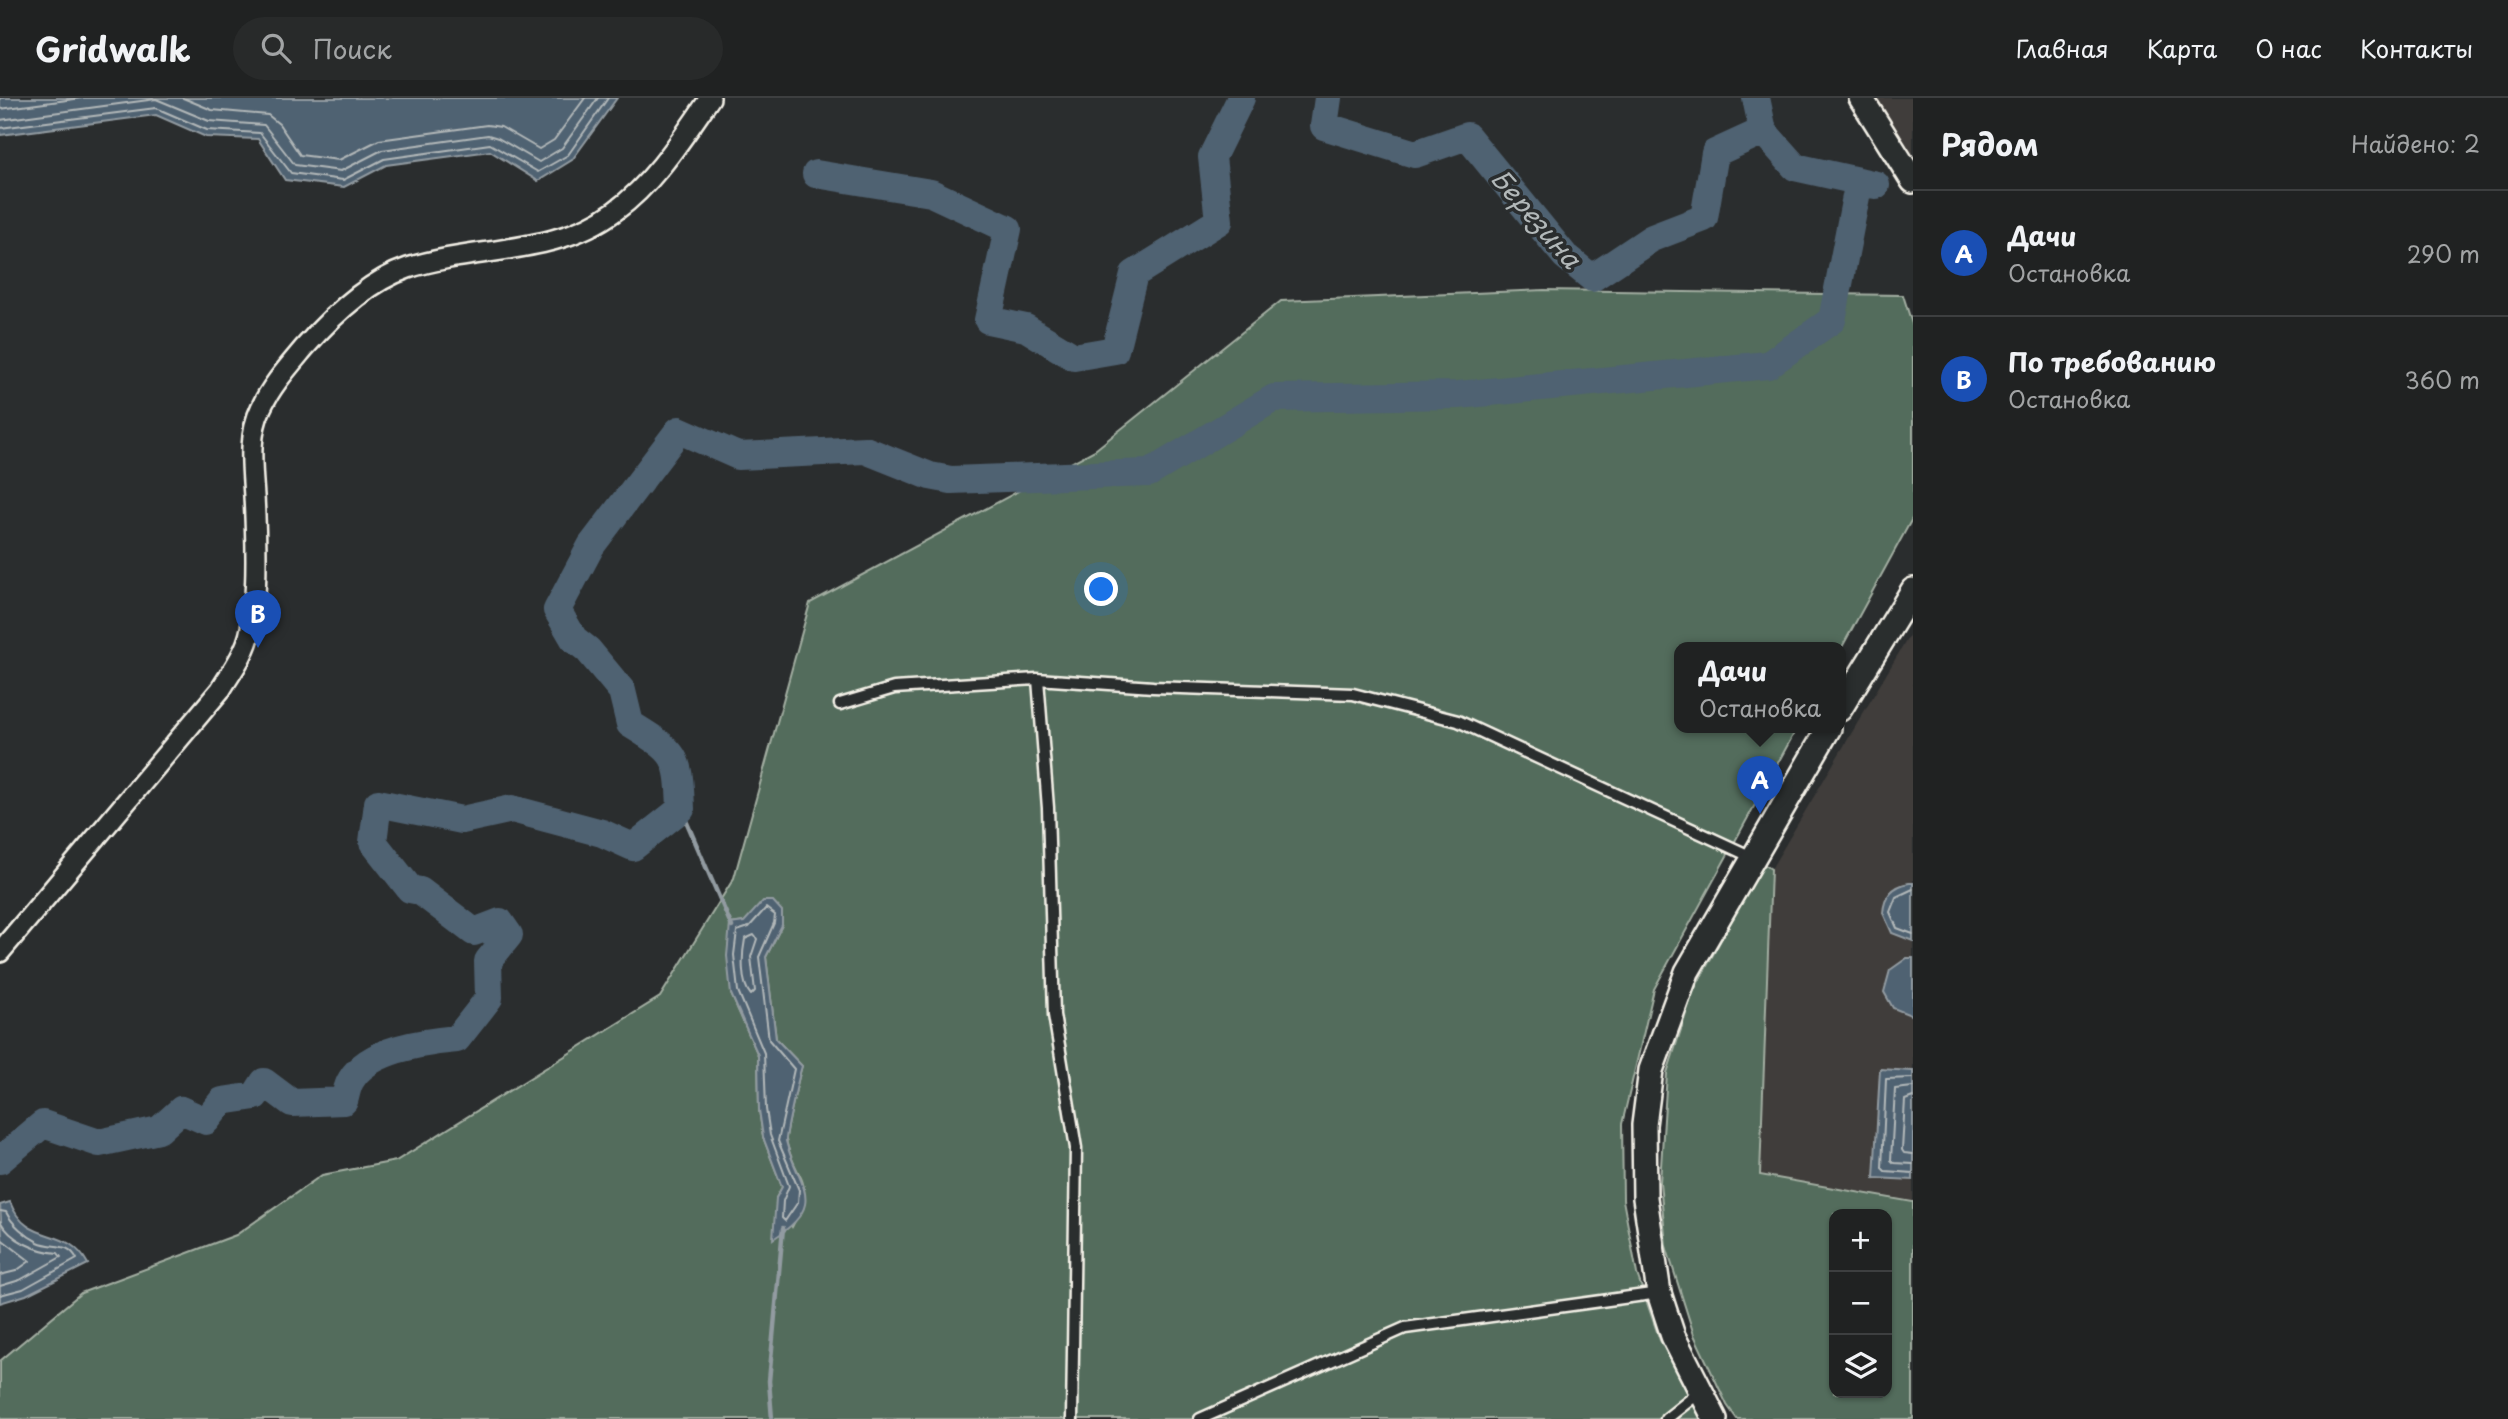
<!DOCTYPE html>
<html lang="ru">
<head>
<meta charset="utf-8">
<style>
  :root { --surface:#202222; --page:#282a2a; --text:#f1f3f6; --muted:#a2a4a5; --line:#3d3f40; --accent:#1a73e8 }
  body { margin:0; font-family:"Playpen Sans",sans-serif; background:var(--page); color:var(--text) }
  .controls { position:absolute; right:21px; bottom:21px; display:grid; overflow:hidden; border-radius:14px; box-shadow:0 2px 5px #0004 }
  .controls button { width:63px; height:63px; display:grid; place-items:center; padding:0; border:0; border-bottom:2px solid var(--line); background:var(--surface); color:var(--text); font:35px sans-serif }
  .you { position:absolute; left:1102px; top:492px; width:24px; height:24px; margin:-18px; border:5px solid #fff; border-radius:50%; background:#1a73e8; box-shadow:0 0 0 10px #1a73e833 }
  .badge { display:grid; place-items:center; width:46px; height:46px; border-radius:50%; background:var(--accent); color:#fff; font-size:23px; font-weight:700 }
  .pin { position:absolute; translate:-50% -58px; filter:drop-shadow(0 2px 4px #0008) }
  .pin::after { content:''; position:absolute; top:37px; width:24px; height:21px; background:inherit; clip-path:polygon(0 0,100% 0,50% 100%) }
  .popup { position:absolute; left:1674px; top:544px; width:172px; height:91px; box-sizing:border-box; display:grid; place-content:center; border-radius:14px; background:var(--surface); filter:drop-shadow(0 2px 5px #0005); font-size:23px; white-space:nowrap; color:var(--muted) }
  .popup b { font-size:26px; color:var(--text) }
  .popup::after { content:''; position:absolute; left:50%; top:100%; margin-left:-14px; border:14px solid transparent; border-top-color:var(--surface) }
  .list { margin:0; padding:0; list-style:none }
  h2 { display:flex; justify-content:space-between; align-items:center; height:91px; margin:0; padding:0 28px; font-size:30px }
  h2 small { font-size:23px; font-weight:400; color:var(--muted) }
  .list li { display:grid; grid-template-columns:46px 1fr auto; gap:21px; align-items:center; box-sizing:border-box; height:126px; padding:0 28px; border-top:2px solid var(--line) }
  .list b { display:block; font-size:26px; white-space:nowrap }
  .list p { margin:0; font-size:23px; white-space:nowrap; color:var(--muted) }
  .list em { font-size:23px; font-style:normal; color:var(--muted) }
  .icon { flex:none; width:38px; height:38px; fill:none; stroke:currentColor; stroke-width:2; stroke-linecap:round; stroke-linejoin:round }
  .map { position:relative; flex:none; width:1913px; height:1321px; overflow:hidden }
  header { display:flex; align-items:center; gap:42px; box-sizing:border-box; height:98px; padding:0 35px; background:var(--surface); border-bottom:2px solid var(--line) }
  header strong { font-size:33px }
  nav { display:flex; gap:38px; margin-inline-start:auto; font-size:24px }
  .search { width:490px; height:63px; background:var(--page); display:flex; align-items:center; gap:18px; box-sizing:border-box; padding:0 24px; border-radius:38px; color:var(--muted); font-size:26px }
  main { display:flex }
  aside { flex:1; background:var(--surface) }
  .map>svg:first-child { display:block }
  .built { fill:#3f3c3a }
  .green { fill:#526c5b; stroke:#a3aea2; stroke-width:2; fill-rule:evenodd }
  .water { fill:#506272; stroke:#929ba1; stroke-width:2 }
  .lines { fill:none; stroke-linecap:round; stroke-linejoin:round }
  .shore { stroke:#b2b8b9; stroke-width:2 }
  .stream { stroke:#929ba1; stroke-width:4.5 }
  .river { stroke:#506272; stroke-width:28 }
  .service-casing { stroke:#f4f1e8; stroke-width:15 }
  .minor-casing { stroke:#f4f1e8; stroke-width:24 }
  .tertiary-casing { stroke:#f4f1e8; stroke-width:28 }
  .service { stroke:#2a2d2e; stroke-width:10 }
  .minor { stroke:#2a2d2e; stroke-width:19 }
  .tertiary { stroke:#2a2d2e; stroke-width:23 }
  .labels { text-anchor:middle; dominant-baseline:central; stroke-width:7; stroke-linejoin:round; paint-order:stroke }
  .water-label { font-size:26px; font-style:italic; fill:#b2b8b9; stroke:#2a2d2e }
</style>
</head>
<body>
<header>
<strong>Gridwalk</strong>
<div class="search"><svg class="icon" aria-label="search" viewBox="0 0 24 24"><circle cx="10" cy="10" r="6"/><path d="M15 15l6 6"/></svg>Поиск</div>
<nav><a>Главная</a><a>Карта</a><a>О нас</a><a>Контакты</a></nav>
</header>
<main>
<div class="map">
<svg width="1913" height="1321" viewBox="0 0 1913 1321">
  <rect width="100%" height="100%" fill="#2a2d2e"/>
  <filter id="ink" filterUnits="userSpaceOnUse"><feTurbulence type="fractalNoise" baseFrequency=".0143" numOctaves="2"/><feDisplacementMap in="SourceGraphic" scale="14" xChannelSelector="R" yChannelSelector="G"/><feConvolveMatrix kernelMatrix="1 2 1 2 8 2 1 2 1" color-interpolation-filters="sRGB"/></filter>
  <g filter="url(#ink)">
    <path class="built" d="M1876 0H1913V58Z
      M1913 531V1104L1760 1077 1771 771Z"/>
    <path class="green" d="M1544 192 1903 197 1913 229V419L1841 551 1680 550V630H1797L1654 891 1622 1026 1623 1102 1637 1176 1660 1242 1701 1321H0V1263L81 1195 236 1137 322 1077 396 1063 660 899 734 780 810 505 1095 352 1281 203ZM744 824 782 827 766 859 776 941 802 968C799 977 785 1038 786 1042 796 1086 818 1080 792 1129L776 1100 782 1089 763 1039 759 1012 758 957 731 896 730 826Z
      M1762 765 1771 771 1760 1077 1913 1104V1321H1737L1727 1307 1694 1237 1666 1148 1660 1084 1667 975 1693 894ZM1834 1116H1887V1295H1834Z"/>
    <path class="water" d="M0 0H617L572 62 538 83 490 53 386 67 344 89 285 82 258 41 206 39 156 17 0 37Z
      M1909 785H1913V843L1892 835 1883 815C1884 798 1893 788 1909 785Z
      M763 803H773L782 813V827L766 859 776 941 802 968C799 977 785 1038 786 1043 797 1088 830 1105 773 1141L776 1100 782 1089 763 1039 759 1012 758 957 731 896 727 858 730 826 744 824Z
      M1907 860H1913V918L1893 910 1884 894 1890 872Z
      M1880 971 1913 973V1082L1874 1080Z
      M10 1104C28 1150 66 1125 88 1166L26 1197 0 1205V1157L3 1154 0 1107Z"/>
    <g class="lines">
      <path class="shore" d="M183 0 212 12 268 17 279 26 300 57 339 62 379 42 487 27 501 29 539 51 554 42 585 0
        M0 11 82 0
        M0 22 156 1 209 23 264 27 295 67 341 73 382 52 488 37 498 40 539 64 562 50 598 0
        M0 30 156 10 207 32 260 35 291 75 343 82 384 61 490 46 538 74 568 57 608 0
        M1913 791 1896 799 1890 814 1897 830 1913 836
        M766 810 775 817 774 825 759 859 769 942 794 971 778 1043 799 1092 798 1104 785 1123 782 1120 783 1103 789 1088 770 1037 766 1011 764 955 738 893 734 857 737 833 749 829Z
        M754 837 757 841 751 859 755 893 751 897C740 885 742 856 745 841Z
        M1913 980 1886 981 1882 1070 1885 1073 1913 1075
        M1913 989 1895 991 1891 1062 1894 1065 1913 1066
        M1913 999 1905 1002 1902 1052 1904 1055 1913 1056
        M0 1113 6 1114C12 1126 26 1138 38 1144 53 1151 68 1143 77 1161L23 1191 0 1197
        M0 1123C11 1143 36 1153 58 1155L61 1159 20 1182 0 1188
        M0 1140 30 1163 16 1173 0 1177"/>
      <path class="stream" d="M681 711 732 829
        M772 1321 769 1283 783 1130"/>
      <path class="river" d="M1328 0 1324 28 1415 56 1467 38 1565 158 1592 180 1652 140 1704 120 1715 55 1763 33
        M1756 0 1763 33 1795 69 1876 87
        M816 76 931 95 1008 131 988 222 1026 230 1074 259 1115 252 1134 176 1219 123 1212 59 1241 0
        M0 1062 43 1026 99 1045 159 1032 181 1012 206 1023 222 1003 255 998 264 984 292 1005 344 1003C346 997 347 988 351 982 369 951 424 944 457 941L489 900 488 863 509 837 500 824 474 834 420 793 410 791 373 744 378 705 462 722 512 711 602 735 633 749 681 711C679 656 677 655 630 626L622 593 588 552 574 541 557 512 591 448 679 332 738 358 865 352 930 378 951 382 1149 375 1274 300 1458 297 1768 267 1832 222 1859 83"/>
      <defs>
        <path id="service" d="M1038 581 1048 710 1054 917 1076 1050 1072 1321
          M840 606 894 590 1037 581 1153 589 1353 596 1458 623 1752 759
          M1200 1321 1405 1230 1659 1195
          M1666 1321 1700 1294"/>
        <path id="minor" d="M0 854 221 591C230 576 241 562 247 545 259 513 256 434 254 398 252 369 248 337 261 310 271 288 289 268 304 250 331 219 369 183 408 170 476 148 555 158 615 113 654 85 683 39 710 0"/>
        <path id="tertiary" d="M1861 0 1913 83
          M1840 611 1913 492
          M1715 1321 1673 1238 1659 1195 1645 1100 1644 1027 1651 972 1687 874 1829 630"/>
      </defs>
      <use href="#service" class="service-casing"/>
      <use href="#minor" class="minor-casing"/>
      <use href="#tertiary" class="tertiary-casing"/>
      <use href="#service" class="service"/>
      <use href="#minor" class="minor"/>
      <use href="#tertiary" class="tertiary"/>
    </g>
  </g>
  <g class="labels">
    <g class="water-label">
      <text transform="translate(1537 120) rotate(49)">Березина</text>
    </g>
  </g>
</svg>
<div class="controls">
<button>+</button>
<button>−</button>
<button><svg class="icon" aria-label="layers" viewBox="0 0 24 24"><path d="M12 4l9 5-9 5-9-5zM3 14l9 5 9-5"/></svg></button>
</div>
<div class="you"></div>
<div class="pin badge" style="left:1760px;top:716px;background:#1a4fb4">A</div>
<div class="popup"><b>Дачи</b>Остановка</div>
<div class="pin badge" style="left:258px;top:550px;background:#1a4fb4">B</div>
</div>
<aside>
<h2>Рядом<small>Найдено: 2</small></h2>
<ul class="list">
<li><span class="badge" style="background:#1a4fb4">A</span><div><b>Дачи</b><p>Остановка</p></div><em>290 m</em></li>
<li><span class="badge" style="background:#1a4fb4">B</span><div><b>По требованию</b><p>Остановка</p></div><em>360 m</em></li>
</ul>
</aside>
</main>
</body>
</html>
